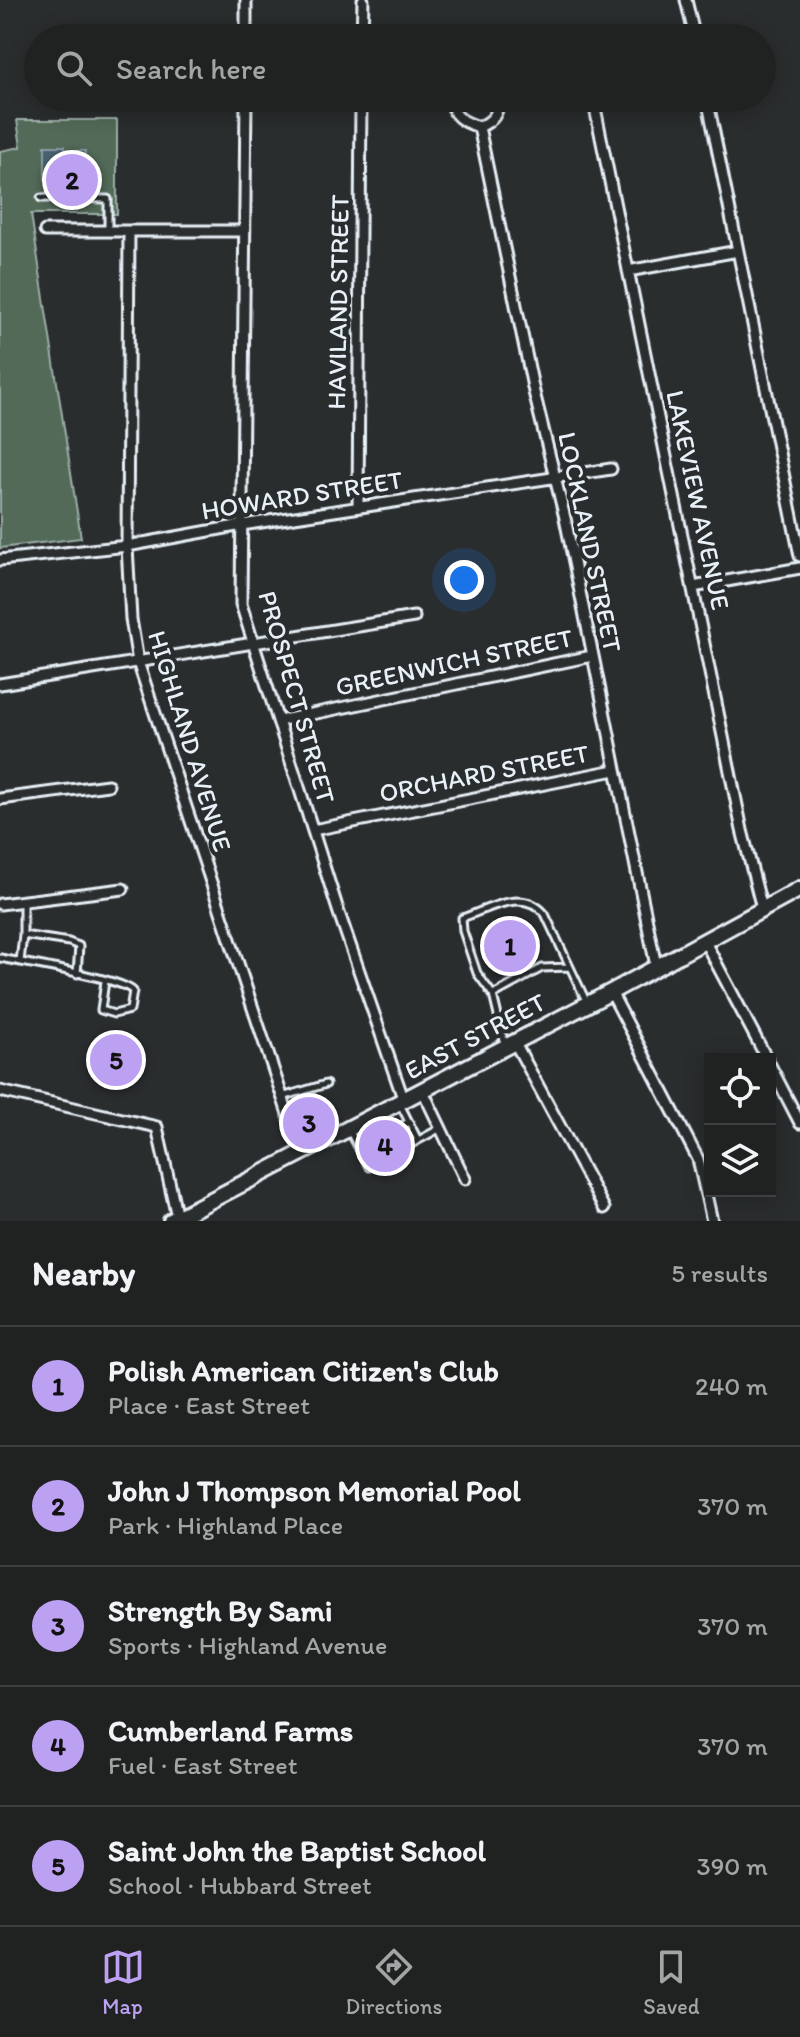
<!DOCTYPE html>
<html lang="en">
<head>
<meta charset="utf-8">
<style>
  :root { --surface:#202222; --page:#282a2a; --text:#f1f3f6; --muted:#a2a4a5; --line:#3d3f40; --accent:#bca0f2 }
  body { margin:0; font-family:Itim,sans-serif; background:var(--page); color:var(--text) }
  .controls { position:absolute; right:24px; bottom:24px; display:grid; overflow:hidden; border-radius:0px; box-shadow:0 4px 20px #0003 }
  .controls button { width:72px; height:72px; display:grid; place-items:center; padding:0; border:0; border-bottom:2px solid var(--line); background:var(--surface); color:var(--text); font:40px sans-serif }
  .you { position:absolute; left:464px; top:580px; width:28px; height:28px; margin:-20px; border:6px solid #fff; border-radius:50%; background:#1a73e8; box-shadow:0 0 0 12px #1a73e833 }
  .badge { display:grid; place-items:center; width:52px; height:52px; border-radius:50%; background:var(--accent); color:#111; font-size:26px; font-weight:700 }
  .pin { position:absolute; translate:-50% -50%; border:4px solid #fff; box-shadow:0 2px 8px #0006 }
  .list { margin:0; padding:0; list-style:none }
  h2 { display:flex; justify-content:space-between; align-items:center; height:104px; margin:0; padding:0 32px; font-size:34px }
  h2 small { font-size:26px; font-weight:400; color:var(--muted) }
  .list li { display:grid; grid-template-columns:52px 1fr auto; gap:24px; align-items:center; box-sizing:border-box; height:120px; padding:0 32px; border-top:2px solid var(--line) }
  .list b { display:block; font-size:30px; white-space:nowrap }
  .list p { margin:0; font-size:26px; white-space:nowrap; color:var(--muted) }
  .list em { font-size:26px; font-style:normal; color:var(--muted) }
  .icon { flex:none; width:44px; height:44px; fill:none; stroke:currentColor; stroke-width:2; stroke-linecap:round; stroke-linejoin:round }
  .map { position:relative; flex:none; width:800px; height:1221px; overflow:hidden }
  .search { position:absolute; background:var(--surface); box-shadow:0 4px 20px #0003; left:24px; right:24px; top:24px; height:88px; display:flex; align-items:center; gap:20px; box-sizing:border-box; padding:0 28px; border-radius:44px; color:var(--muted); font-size:30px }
  .sheet { height:704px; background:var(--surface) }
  nav { display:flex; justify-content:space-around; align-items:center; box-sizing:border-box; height:112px; border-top:2px solid var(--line); background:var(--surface); font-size:22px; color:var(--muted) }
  nav a { display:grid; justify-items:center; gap:4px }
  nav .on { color:var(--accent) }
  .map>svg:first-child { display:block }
  .green { fill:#526b59; stroke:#9daea8; stroke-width:2 }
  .water { fill:#4b636f; stroke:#8a9ca6; stroke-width:2 }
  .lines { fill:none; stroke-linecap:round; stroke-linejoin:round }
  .lane-casing { stroke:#e8f1f8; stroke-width:11 }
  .street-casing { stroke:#e8f1f8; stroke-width:15 }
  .secondary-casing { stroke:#e8f1f8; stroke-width:20 }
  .lane { stroke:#2a2d2e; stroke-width:5 }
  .street { stroke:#2a2d2e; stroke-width:9 }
  .secondary { stroke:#2a2d2e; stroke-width:14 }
  .labels { text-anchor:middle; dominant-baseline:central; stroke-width:8; stroke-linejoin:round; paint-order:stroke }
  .street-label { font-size:26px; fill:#e8f1f8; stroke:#2a2d2e }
</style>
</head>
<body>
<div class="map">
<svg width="800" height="1221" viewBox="0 0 800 1221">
  <rect width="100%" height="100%" fill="#2a2d2e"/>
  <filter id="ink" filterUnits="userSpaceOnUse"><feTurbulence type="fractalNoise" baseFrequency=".0125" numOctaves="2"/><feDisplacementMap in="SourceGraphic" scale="16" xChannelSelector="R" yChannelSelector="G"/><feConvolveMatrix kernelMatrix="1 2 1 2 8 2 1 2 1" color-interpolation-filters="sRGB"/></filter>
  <g filter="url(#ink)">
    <path class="green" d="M17 120H117V214H31L81 538 0 548V151L21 147Z"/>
    <path class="water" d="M45 146H65V163H75V151H85L83 176 77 180H45Z"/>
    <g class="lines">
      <defs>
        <path id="lane" d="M41 198 108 199V231
          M23 935 69 942 79 946 77 974
          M0 958C24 963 121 978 133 991L130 1010 114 1014 101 1010 105 981
          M20 962 23 935V902
          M493 995 542 968 569 967
          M505 1045 493 995 477 973 463 931 462 918C489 909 523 887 545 914L587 1003
          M282 1097 326 1084
          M400 1104 418 1140
          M349 1130 369 1167 439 1129
          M359 1149 409 1122"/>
        <path id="street" d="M246 0V38
          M686 0 695 38
          M362 38 363 0
          M246 98 241 604 338 910 404 1101
          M454 98C449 116 464 122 479 127 493 121 499 114 498 98
          M593 98 742 830 762 909
          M707 98 800 556
          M479 127 534 392 565 518 656 966
          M45 231H244
          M129 231 127 546 131 619 138 662 301 1153
          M628 271 738 251
          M358 507 361 98
          M0 560 127 546 242 525 611 469
          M693 587 800 568
          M0 684 414 617
          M278 721 592 656
          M0 799 108 785
          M313 830 615 770
          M0 904 123 889
          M704 940 767 1059
          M611 992 698 1159 712 1221
          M514 1041 604 1208
          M770 1065 800 1123
          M0 1091 157 1127 177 1217
          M423 1091 465 1179"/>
        <path id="secondary" d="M171 1221 611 992 800 889"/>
      </defs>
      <use href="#lane" class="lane-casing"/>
      <use href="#street" class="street-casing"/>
      <use href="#secondary" class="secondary-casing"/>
      <use href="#lane" class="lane"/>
      <use href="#street" class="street"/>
      <use href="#secondary" class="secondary"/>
    </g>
  </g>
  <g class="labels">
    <g class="street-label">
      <text transform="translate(338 302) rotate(-89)">HAVILAND STREET</text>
      <text transform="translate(302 495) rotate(-9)">HOWARD STREET</text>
      <text transform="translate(698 500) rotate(78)">LAKEVIEW AVENUE</text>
      <text transform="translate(590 542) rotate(78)">LOCKLAND STREET</text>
      <text transform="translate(454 662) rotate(-12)">GREENWICH STREET</text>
      <text transform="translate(297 697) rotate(74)">PROSPECT STREET</text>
      <text transform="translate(190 741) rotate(73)">HIGHLAND AVENUE</text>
      <text transform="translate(484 773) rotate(-11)">ORCHARD STREET</text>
      <text transform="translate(475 1036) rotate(-28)">EAST STREET</text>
    </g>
  </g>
</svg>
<div class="controls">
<button><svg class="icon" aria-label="locate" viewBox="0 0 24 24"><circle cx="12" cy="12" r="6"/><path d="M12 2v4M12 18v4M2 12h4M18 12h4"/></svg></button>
<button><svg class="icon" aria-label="layers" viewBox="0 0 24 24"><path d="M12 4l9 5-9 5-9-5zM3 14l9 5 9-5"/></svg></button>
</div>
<div class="you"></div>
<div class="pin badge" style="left:510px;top:946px">1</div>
<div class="pin badge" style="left:72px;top:180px">2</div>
<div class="pin badge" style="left:309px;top:1123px">3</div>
<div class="pin badge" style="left:385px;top:1146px">4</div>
<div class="pin badge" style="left:116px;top:1060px">5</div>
<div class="search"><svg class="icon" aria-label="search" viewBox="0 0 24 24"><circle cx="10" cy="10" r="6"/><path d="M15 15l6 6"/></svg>Search here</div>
</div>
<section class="sheet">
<h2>Nearby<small>5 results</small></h2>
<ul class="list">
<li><span class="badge">1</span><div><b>Polish American Citizen's Club</b><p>Place · East Street</p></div><em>240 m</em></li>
<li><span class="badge">2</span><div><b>John J Thompson Memorial Pool</b><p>Park · Highland Place</p></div><em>370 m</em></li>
<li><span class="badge">3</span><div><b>Strength By Sami</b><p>Sports · Highland Avenue</p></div><em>370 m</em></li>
<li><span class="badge">4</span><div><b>Cumberland Farms</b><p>Fuel · East Street</p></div><em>370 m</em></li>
<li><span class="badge">5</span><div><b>Saint John the Baptist School</b><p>School · Hubbard Street</p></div><em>390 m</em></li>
</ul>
</section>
<nav>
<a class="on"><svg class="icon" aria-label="map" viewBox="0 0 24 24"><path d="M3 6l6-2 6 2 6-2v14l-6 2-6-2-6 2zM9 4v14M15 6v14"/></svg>Map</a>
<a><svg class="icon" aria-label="directions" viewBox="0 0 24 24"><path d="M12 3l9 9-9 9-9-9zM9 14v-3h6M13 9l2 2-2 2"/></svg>Directions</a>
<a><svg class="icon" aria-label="saved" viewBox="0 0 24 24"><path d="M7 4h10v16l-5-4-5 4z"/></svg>Saved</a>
</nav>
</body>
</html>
